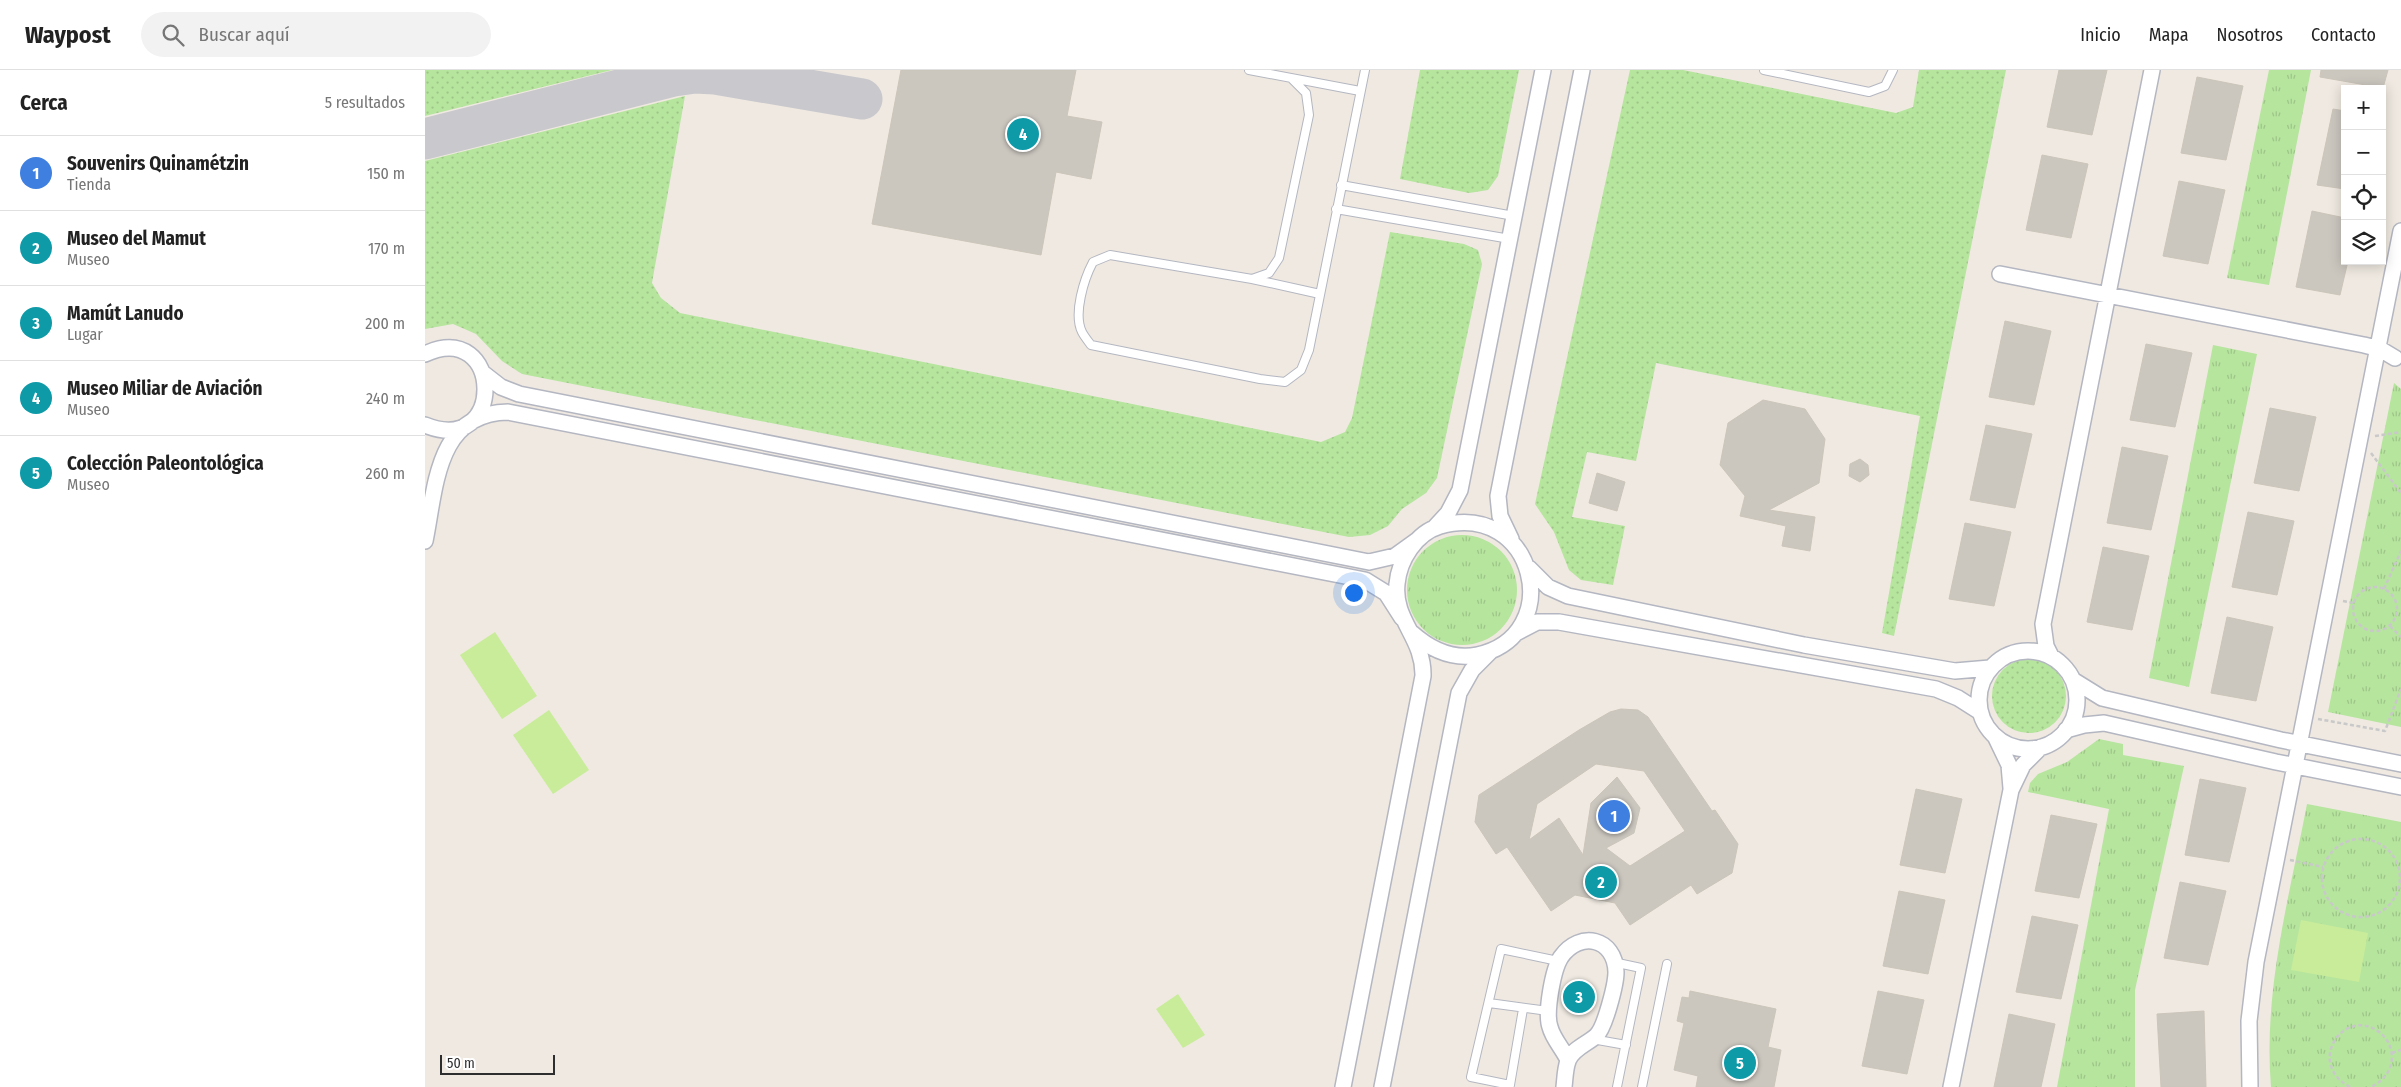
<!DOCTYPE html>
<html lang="es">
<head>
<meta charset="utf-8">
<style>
  :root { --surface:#fff; --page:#f2f2f2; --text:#222; --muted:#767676; --line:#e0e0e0; --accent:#4264fb }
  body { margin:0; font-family:"Fira Sans Condensed",sans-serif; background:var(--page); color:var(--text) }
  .controls { position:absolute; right:15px; top:15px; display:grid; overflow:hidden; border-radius:0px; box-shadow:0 2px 12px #0003 }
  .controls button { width:45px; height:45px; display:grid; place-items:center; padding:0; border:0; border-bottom:1px solid var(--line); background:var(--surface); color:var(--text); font:25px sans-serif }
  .scale { position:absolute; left:15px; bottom:12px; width:115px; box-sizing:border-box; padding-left:5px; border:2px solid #2e2e2e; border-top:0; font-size:14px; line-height:18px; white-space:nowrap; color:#2e2e2e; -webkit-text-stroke:4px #fff; paint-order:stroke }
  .you { position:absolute; left:928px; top:522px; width:18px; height:18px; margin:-12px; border:4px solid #fff; border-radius:50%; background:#1a73e8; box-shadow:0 0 0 8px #1a73e833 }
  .badge { display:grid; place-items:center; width:32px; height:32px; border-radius:50%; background:var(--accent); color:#fff; font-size:16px; font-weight:700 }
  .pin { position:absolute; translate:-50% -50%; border:2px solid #fff; box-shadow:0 1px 5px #0006 }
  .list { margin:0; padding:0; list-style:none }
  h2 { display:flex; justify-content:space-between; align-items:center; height:65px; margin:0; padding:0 20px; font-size:21px }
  h2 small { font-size:16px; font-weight:400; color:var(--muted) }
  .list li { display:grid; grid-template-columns:32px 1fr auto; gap:15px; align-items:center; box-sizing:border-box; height:75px; padding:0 20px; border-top:1px solid var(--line) }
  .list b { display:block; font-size:19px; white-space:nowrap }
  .list p { margin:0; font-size:16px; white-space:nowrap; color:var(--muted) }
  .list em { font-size:16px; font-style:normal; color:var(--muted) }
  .icon { flex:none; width:28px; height:28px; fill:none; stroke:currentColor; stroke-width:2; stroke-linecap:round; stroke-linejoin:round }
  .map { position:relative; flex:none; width:1976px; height:1017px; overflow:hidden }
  header { display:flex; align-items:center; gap:30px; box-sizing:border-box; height:70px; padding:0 25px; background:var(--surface); border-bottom:1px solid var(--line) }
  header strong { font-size:24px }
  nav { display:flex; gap:28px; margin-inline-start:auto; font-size:18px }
  .search { width:350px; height:45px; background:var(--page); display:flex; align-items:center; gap:12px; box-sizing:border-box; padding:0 18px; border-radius:28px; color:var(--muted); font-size:19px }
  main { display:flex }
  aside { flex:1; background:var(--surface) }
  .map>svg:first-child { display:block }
  .grass { fill:url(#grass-dots) }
  .park { fill:url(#park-tufts) }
  .pitch { fill:#c9ec9a }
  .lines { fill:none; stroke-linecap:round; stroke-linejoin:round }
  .taxiway { stroke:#c9c8cc; stroke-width:41 }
  .building { fill:#cbc7bf; stroke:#cbc5ba; fill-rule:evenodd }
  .service-casing { stroke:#b4b7c1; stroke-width:10 }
  .minor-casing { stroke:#b4b7c1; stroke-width:18 }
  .path { stroke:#c9c9c9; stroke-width:2.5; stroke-dasharray:4 2.5; stroke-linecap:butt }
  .service { stroke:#fff; stroke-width:8 }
  .minor { stroke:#fff; stroke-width:15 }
</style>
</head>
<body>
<header>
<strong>Waypost</strong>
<div class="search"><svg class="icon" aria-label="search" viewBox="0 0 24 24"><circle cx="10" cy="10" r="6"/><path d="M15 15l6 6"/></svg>Buscar aquí</div>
<nav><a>Inicio</a><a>Mapa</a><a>Nosotros</a><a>Contacto</a></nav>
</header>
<main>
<aside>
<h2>Cerca<small>5 resultados</small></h2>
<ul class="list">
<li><span class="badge" style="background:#3f7fe0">1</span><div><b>Souvenirs Quinamétzin</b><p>Tienda</p></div><em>150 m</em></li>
<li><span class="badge" style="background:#0f9aa8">2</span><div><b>Museo del Mamut</b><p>Museo</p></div><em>170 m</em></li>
<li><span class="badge" style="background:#0f9aa8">3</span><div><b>Mamút Lanudo</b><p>Lugar</p></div><em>200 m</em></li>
<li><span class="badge" style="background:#0f9aa8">4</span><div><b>Museo Miliar de Aviación</b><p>Museo</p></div><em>240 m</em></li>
<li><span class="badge" style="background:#0f9aa8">5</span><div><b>Colección Paleontológica</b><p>Museo</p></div><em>260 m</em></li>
</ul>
</aside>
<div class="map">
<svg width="1976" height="1017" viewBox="0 0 1976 1017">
  <defs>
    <pattern id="grass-dots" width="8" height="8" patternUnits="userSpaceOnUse" patternTransform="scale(1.25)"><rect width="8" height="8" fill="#b6e59e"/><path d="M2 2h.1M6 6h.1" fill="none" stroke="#9dc588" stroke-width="1.8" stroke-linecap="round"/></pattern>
    <pattern id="park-tufts" width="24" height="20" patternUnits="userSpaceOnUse" patternTransform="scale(1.25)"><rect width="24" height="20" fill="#b6e59e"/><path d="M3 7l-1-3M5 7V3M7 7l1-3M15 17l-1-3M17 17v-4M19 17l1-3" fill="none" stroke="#9dc588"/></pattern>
  </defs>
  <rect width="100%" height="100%" fill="#efe9e1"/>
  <path class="grass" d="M0 0H187L0 46Z
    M995 0H1094L1073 106 1063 120 1044 123 975 109Z
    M1205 0H1258L1471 43 1488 37 1494 0H1581L1469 566 1457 563 1495 346 1231 293 1211 391 1162 382 1147 447 1200 456 1188 515 1156 510 1144 500 1129 462 1110 434Z
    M260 26 227 213 236 228 255 243 896 372 920 362 927 348 965 162 1039 174 1053 180 1057 194 1012 408 1001 423 977 439 963 456 945 465 924 467 97 304 77 291 51 264 28 254 0 259V91Z
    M1567 626a37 37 0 1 1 74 0a37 37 0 1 1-74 0Z"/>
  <path class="park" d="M1844 0H1886L1844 215 1802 208Z
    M1788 275 1832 284 1764 617 1724 608Z
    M1969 313 1976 319V657L1903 642Z
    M982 520a55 55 0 1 1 110 0a55 55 0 1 1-110 0Z
    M1674 669 1698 674V685L1759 696 1710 920V1017H1632L1684 739 1603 722 1605 713 1613 704 1642 692Z
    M1882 734 1976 752V1017H1846C1838 922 1864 828 1882 734Z"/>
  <path class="pitch" d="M70 562 112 626 77 649 35 585Z
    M124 640 164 700 128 724 88 665Z
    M1876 850 1943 863 1934 912 1866 900Z
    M753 924 780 965 758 978 731 939Z"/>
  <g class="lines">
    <path class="taxiway" d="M0 69 249 6 270 3 290 4 437 29"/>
  </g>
  <path class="building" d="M476 0H651L642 46 677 52 666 109 631 102 616 185 447 154Z
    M1634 0H1682L1667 65 1622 57Z
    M1896 0H1963L1958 18 1895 7Z
    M1772 7 1818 16 1801 90 1756 83Z
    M1908 39 1920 41V119L1892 115Z
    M1617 85 1663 94 1646 168 1601 160Z
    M1754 111 1800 120 1783 194 1738 186Z
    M1887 141 1920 148V191H1923L1915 225 1871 217Z
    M1580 251 1626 261 1609 335 1564 327Z
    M1721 274 1767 283 1750 357 1705 350Z
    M1338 330 1380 339 1400 369 1394 413 1344 440 1390 447 1385 481 1357 476 1361 456 1315 446 1320 426 1295 395 1303 353Z
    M1845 338 1891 347 1874 421 1829 413Z
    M1561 355 1607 364 1590 438 1545 430Z
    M1697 377 1743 386 1726 460 1682 453Z
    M1435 389 1443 395 1444 405 1435 412 1424 406 1425 394Z
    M1172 403 1200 412 1192 441 1164 433Z
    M1823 442 1869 451 1852 525 1807 517Z
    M1540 453 1586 462 1569 536 1524 529Z
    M1678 477 1724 486 1707 560 1662 552Z
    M1802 547 1848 557 1831 631 1786 623Z
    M1196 639 1213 640 1223 647 1287 741 1290 740 1313 774 1307 803 1272 824 1266 815 1205 855 1190 833 1150 825 1126 841 1082 777 1071 784 1050 752 1054 725 1154 660 1185 642ZM1171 694 1219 701 1260 761 1205 796 1181 778 1209 763 1215 738 1192 707 1166 733 1158 785 1134 748 1104 770 1112 734Z
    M1775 709 1821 718 1804 792 1760 785Z
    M1491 719 1537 729 1520 803 1475 795Z
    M1626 745 1672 754 1654 828 1610 821Z
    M1755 812 1801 821 1783 895 1739 888Z
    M1474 821 1520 830 1503 904 1458 896Z
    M1607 846 1653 855 1636 929 1591 922Z
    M1265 921 1351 939 1343 977 1356 980 1349 1017H1271L1273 1006 1249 1000 1259 953 1252 951 1257 927 1264 928Z
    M1453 921 1499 930 1482 1004 1437 996Z
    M1779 941 1781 1017H1736L1732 944Z
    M1584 944 1630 954 1616 1017H1569Z"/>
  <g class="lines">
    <defs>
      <path id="service" d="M824 0 935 21
        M1339 0 1444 22 1460 16 1468 0
        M916 115 1089 146
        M911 139 1085 169
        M827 209 844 203 854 188 884 45 881 23 867 9
        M895 224 827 209 685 185 668 192C659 209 648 244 657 262 659 266 663 271 666 275L835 309 860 312 876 300 884 280 940 0
        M1188 892 1216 898 1192 1017
        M1064 933 1123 941
        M1098 939 1085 1015 1046 1007 1076 879 1133 891
        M1167 969 1201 975
        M1217 1017 1242 894"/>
      <path id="minor" d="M1575 204 1939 275 1955 279 1970 288
        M0 284C78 248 82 388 0 355
        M58 303 76 317 94 324 944 492 970 486 995 468
        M1010 457 1023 443 1035 420 1118 0
        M1086 469 1075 446 1073 426 1157 0
        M0 471C11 417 11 343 83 342L940 510 961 523 977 548
        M1104 498 1123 517 1143 526 1379 575 1530 601 1565 598
        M1091 563 1112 552H1134L1511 619 1533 628 1555 642
        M1554 630a49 49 0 1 1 98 0a49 49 0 1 1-98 0Z
        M1626 586 1621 576 1618 554 1727 0
        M1648 610 1677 628 1856 670 1976 694
        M1641 660 1659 655 1679 653 1851 692 1976 717
        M1571 668 1584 695 1586 718
        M918 1017 998 606C999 568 968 550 972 514 974 490 991 463 1015 456 1111 429 1142 566 1052 585 1026 590 1005 579 987 563
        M957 1017 1034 623 1047 600 1065 582
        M1139 1017C1140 1009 1140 999 1143 991 1147 979 1162 974 1171 966 1180 958 1191 914 1191 902 1190 868 1155 860 1136 887 1128 899 1120 943 1125 957 1128 969 1138 979 1143 990
        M1526 1017 1586 720 1598 695 1616 677
        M1825 1017 1824 951 1831 892 1976 161"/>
    </defs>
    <use href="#service" class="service-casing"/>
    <use href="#minor" class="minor-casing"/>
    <path class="path" d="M1950 366 1976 362
      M1946 383 1976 423
      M1928 539a22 22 0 1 1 44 0a22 22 0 1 1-44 0Z
      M1959 519 1976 481
      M1918 531 1929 533
      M1965 556 1976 567
      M1893 649 1960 661 1976 619
      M1897 808a39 39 0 1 1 78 0a39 39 0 1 1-78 0Z
      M1865 790 1898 797
      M1967 983 1976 980
      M1925 1017C1880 993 1919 936 1954 962 1962 968 1967 977 1967 988 1966 1002 1958 1011 1946 1017"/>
    <use href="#service" class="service"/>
    <use href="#minor" class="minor"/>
  </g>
</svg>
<div class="controls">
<button>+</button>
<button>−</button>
<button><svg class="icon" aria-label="locate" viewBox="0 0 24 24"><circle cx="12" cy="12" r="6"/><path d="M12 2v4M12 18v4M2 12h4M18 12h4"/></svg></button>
<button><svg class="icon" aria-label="layers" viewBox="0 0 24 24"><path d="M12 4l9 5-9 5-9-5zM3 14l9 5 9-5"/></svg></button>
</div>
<div class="scale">50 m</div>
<div class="you"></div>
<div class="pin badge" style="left:1189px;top:746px;background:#3f7fe0">1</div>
<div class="pin badge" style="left:1176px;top:812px;background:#0f9aa8">2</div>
<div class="pin badge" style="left:1154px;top:927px;background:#0f9aa8">3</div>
<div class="pin badge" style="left:598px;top:64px;background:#0f9aa8">4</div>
<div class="pin badge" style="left:1315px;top:993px;background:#0f9aa8">5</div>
</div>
</main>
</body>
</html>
